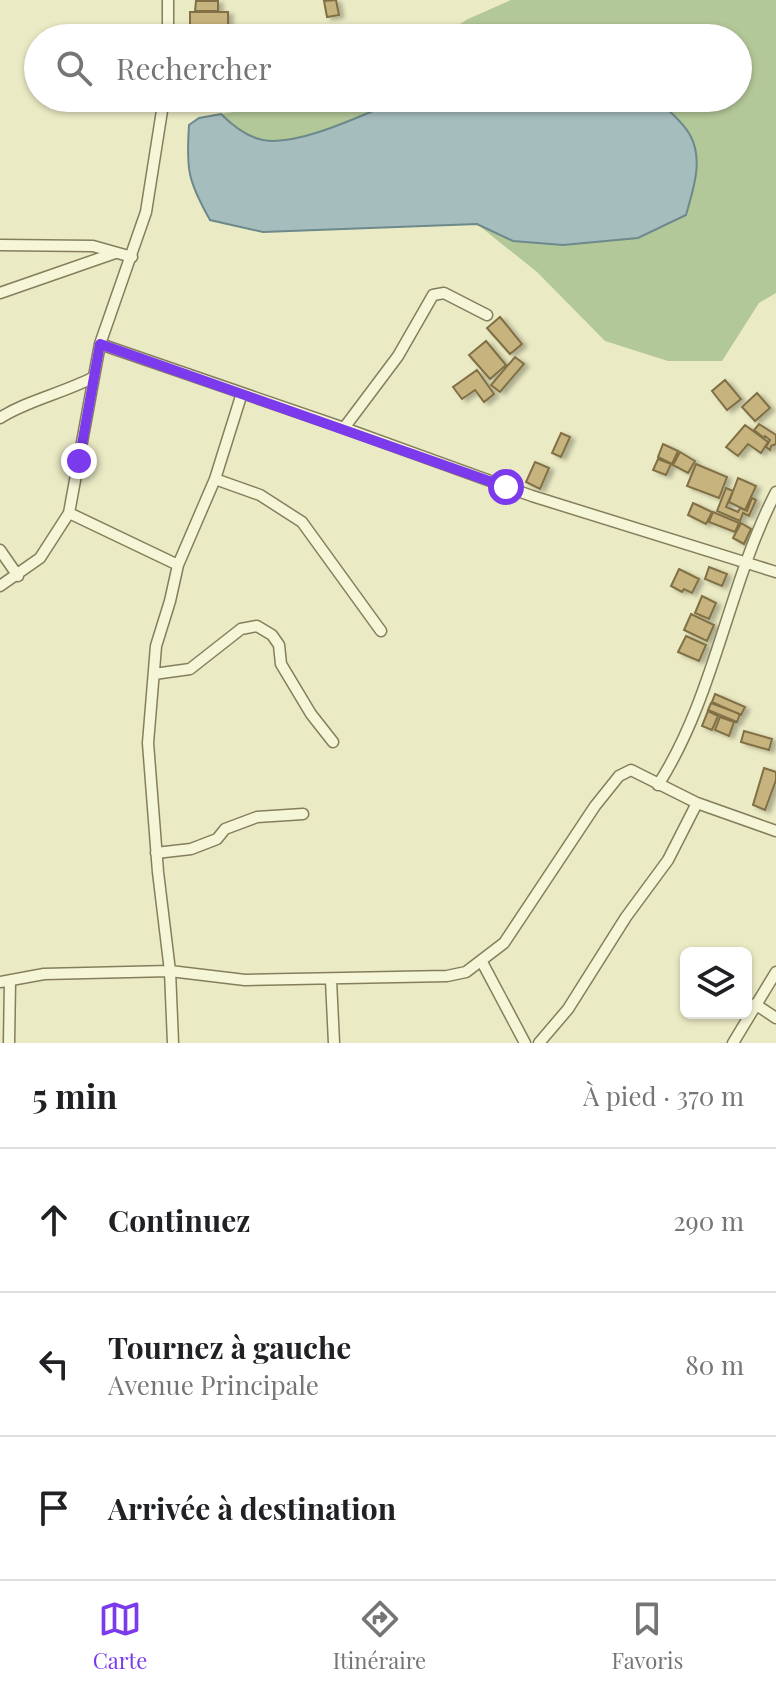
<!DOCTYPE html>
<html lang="fr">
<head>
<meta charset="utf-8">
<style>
  :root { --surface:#fff; --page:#f6f6f6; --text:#202124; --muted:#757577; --line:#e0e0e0; --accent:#7c3aed }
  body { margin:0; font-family:"Playfair Display",serif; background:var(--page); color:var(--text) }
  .controls { position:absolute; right:24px; bottom:24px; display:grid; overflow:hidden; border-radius:12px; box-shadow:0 2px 6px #0004 }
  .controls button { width:72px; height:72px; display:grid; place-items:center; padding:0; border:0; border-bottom:2px solid var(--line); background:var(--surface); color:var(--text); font:40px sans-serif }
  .stop { position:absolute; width:24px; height:24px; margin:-18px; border:6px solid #7c3aed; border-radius:50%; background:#fff }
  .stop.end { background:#7c3aed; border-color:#fff; box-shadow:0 2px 8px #0008 }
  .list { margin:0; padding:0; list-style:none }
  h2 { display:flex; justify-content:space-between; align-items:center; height:104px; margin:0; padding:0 32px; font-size:34px }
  h2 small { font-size:26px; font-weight:400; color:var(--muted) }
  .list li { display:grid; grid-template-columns:52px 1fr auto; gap:24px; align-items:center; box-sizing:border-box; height:144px; padding:0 32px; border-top:2px solid var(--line) }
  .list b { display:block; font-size:30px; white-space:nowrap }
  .list p { margin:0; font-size:26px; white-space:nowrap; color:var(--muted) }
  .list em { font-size:26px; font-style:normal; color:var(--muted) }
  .icon { flex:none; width:44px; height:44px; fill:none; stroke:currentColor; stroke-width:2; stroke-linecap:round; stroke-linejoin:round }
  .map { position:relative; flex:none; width:776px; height:1043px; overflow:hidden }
  .search { position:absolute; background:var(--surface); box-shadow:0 2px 6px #0004; left:24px; right:24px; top:24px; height:88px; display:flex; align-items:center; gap:20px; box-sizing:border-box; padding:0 28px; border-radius:44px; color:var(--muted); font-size:30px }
  .sheet { height:536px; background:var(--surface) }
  nav { display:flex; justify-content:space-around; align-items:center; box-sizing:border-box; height:112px; border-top:2px solid var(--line); background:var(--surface); font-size:22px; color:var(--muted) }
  nav a { display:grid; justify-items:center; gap:4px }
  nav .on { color:var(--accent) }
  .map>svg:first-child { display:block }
  .green { fill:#b3c899 }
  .water { fill:#a6bdbe; stroke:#6d898b; stroke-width:2 }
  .building { fill:#c6b37d; stroke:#817044; stroke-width:2; filter:url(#shadow) }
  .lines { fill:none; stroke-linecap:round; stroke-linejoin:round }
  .minor-casing { stroke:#847e5c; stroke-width:13 }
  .minor { stroke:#f5f6d7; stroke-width:10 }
  .route { stroke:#7c3aed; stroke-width:10 }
</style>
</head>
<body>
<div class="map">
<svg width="776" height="1043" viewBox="0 0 776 1043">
  <defs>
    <filter id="shadow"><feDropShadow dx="4.5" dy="2.5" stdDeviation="2" flood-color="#0004"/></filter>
  </defs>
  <rect width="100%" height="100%" fill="#eaeac4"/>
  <path class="green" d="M511 0H776V293L759 303 722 361H668L605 341 537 272 477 224 513 241 563 245 638 238 690 133 656 98H738V38H437L468 19Z
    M326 98H404C368 112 299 147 263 140 247 137 232 125 221 114 261 106 285 119 326 98Z"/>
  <path class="water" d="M404 98H656C666 109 683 121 690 135 704 160 693 190 686 215L638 238 563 245 513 241 477 224 263 232 210 220C188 181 186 170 189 125L199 118 221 114C232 125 247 137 263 140 300 147 368 112 404 98Z"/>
  <path class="building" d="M336 0 339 15 327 17 324 1Z
    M196 1H218V11H195Z
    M190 12H228V26H190Z
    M232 27V36L200 37 199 28Z
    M500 317 522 344 510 354 487 328Z
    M486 341 506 365 490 379 469 355Z
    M515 357 524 364 500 392 491 385Z
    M477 370 494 394 484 402 475 390 462 399 453 387Z
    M725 380 741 399 727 410 712 391Z
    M757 393 770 408 755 421 742 407Z
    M759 424 776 435V444L771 446 770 450 766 447 770 440 765 436 764 438 754 430Z
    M745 425 768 442 761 453 748 444 738 456 726 447Z
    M561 433 570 437 561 457 552 453Z
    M663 444 678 451 672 464 658 457Z
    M680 452 695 461 688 473 673 465Z
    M658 459 671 464 666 475 653 470Z
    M535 462 549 468 540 489 526 482Z
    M696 464 727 477 719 498 687 486Z
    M738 478 756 486 745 510 729 502Z
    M726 488 733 491 726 507 738 512 740 508 747 511 752 498 756 500 749 516 743 513 740 521 717 511Z
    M693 503 712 512 706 524 688 515Z
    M713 512 739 523 735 532 709 522Z
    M741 523 751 529 744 544 733 538Z
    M709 567 727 574 722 586 705 579Z
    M679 569 699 579 692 593 684 589 682 592 671 586Z
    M702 596 716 603 709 619 695 613Z
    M691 614 714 625 707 641 684 630Z
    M686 636 706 645 699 661 678 652Z
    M715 694 745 707 741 715 712 702Z
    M711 703 740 714 737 722 708 710Z
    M708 711 718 716 712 730 702 726Z
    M720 717 734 722 729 736 715 730Z
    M744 731 772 739 769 750 741 742Z
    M764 768 776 772V780L765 810 753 805Z"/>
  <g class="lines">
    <defs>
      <path id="minor" d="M168 38V0
        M0 245 93 246 132 257
        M0 293 115 253
        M100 344 344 428 532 496 776 572
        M0 418C26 401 63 393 92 378
        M344 428 398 356 433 295 444 293 487 315
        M215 479 260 495 302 522 381 631
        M69 513 178 565 170 601 156 646 148 743 158 872 170 971 173 1043
        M0 550 18 576
        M178 565 215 479 242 393
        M0 586 40 558 69 513 100 344 146 212 164 98
        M154 674 190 669 241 629 257 626 272 635 279 645 281 664 311 714 333 742
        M658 785C715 696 728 585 776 492
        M156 853 191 849 217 839 225 829 257 817 303 814
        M482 962 525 1043
        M331 980 334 1043
        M0 982 44 974 170 971 245 980 447 976 466 972 504 943 595 806 619 776 631 770 697 803 776 831
        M755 1004 776 1018
        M9 1043 10 981
        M539 1043 568 1009 626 917 668 860 697 803
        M733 1043 776 972"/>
    </defs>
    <use href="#minor" class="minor-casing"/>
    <use href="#minor" class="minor"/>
  </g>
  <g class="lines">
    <path class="route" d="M79 461 100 344 506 487"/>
  </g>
</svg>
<div class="controls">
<button><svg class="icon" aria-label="layers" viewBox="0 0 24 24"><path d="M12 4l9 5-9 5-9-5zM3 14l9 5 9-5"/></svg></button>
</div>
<div class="stop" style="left:506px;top:487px"></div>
<div class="stop end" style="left:79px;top:461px"></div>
<div class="search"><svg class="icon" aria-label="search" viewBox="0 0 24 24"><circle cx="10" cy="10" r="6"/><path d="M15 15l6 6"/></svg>Rechercher</div>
</div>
<section class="sheet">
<h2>5 min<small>À pied · 370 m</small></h2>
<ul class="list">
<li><svg class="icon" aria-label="ahead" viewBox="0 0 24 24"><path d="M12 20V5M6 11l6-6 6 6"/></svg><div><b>Continuez</b></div><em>290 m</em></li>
<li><svg class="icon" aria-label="left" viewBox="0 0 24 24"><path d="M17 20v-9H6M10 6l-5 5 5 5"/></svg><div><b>Tournez à gauche</b><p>Avenue Principale</p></div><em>80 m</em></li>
<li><svg class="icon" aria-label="arrive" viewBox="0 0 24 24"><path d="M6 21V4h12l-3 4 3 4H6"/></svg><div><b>Arrivée à destination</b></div></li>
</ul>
</section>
<nav>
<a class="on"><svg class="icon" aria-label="map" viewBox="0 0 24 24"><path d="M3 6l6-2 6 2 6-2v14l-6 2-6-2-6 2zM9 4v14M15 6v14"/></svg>Carte</a>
<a><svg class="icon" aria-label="directions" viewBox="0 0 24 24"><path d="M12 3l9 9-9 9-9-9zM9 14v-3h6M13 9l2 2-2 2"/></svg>Itinéraire</a>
<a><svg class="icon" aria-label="saved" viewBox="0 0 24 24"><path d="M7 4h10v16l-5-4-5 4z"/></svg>Favoris</a>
</nav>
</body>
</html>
